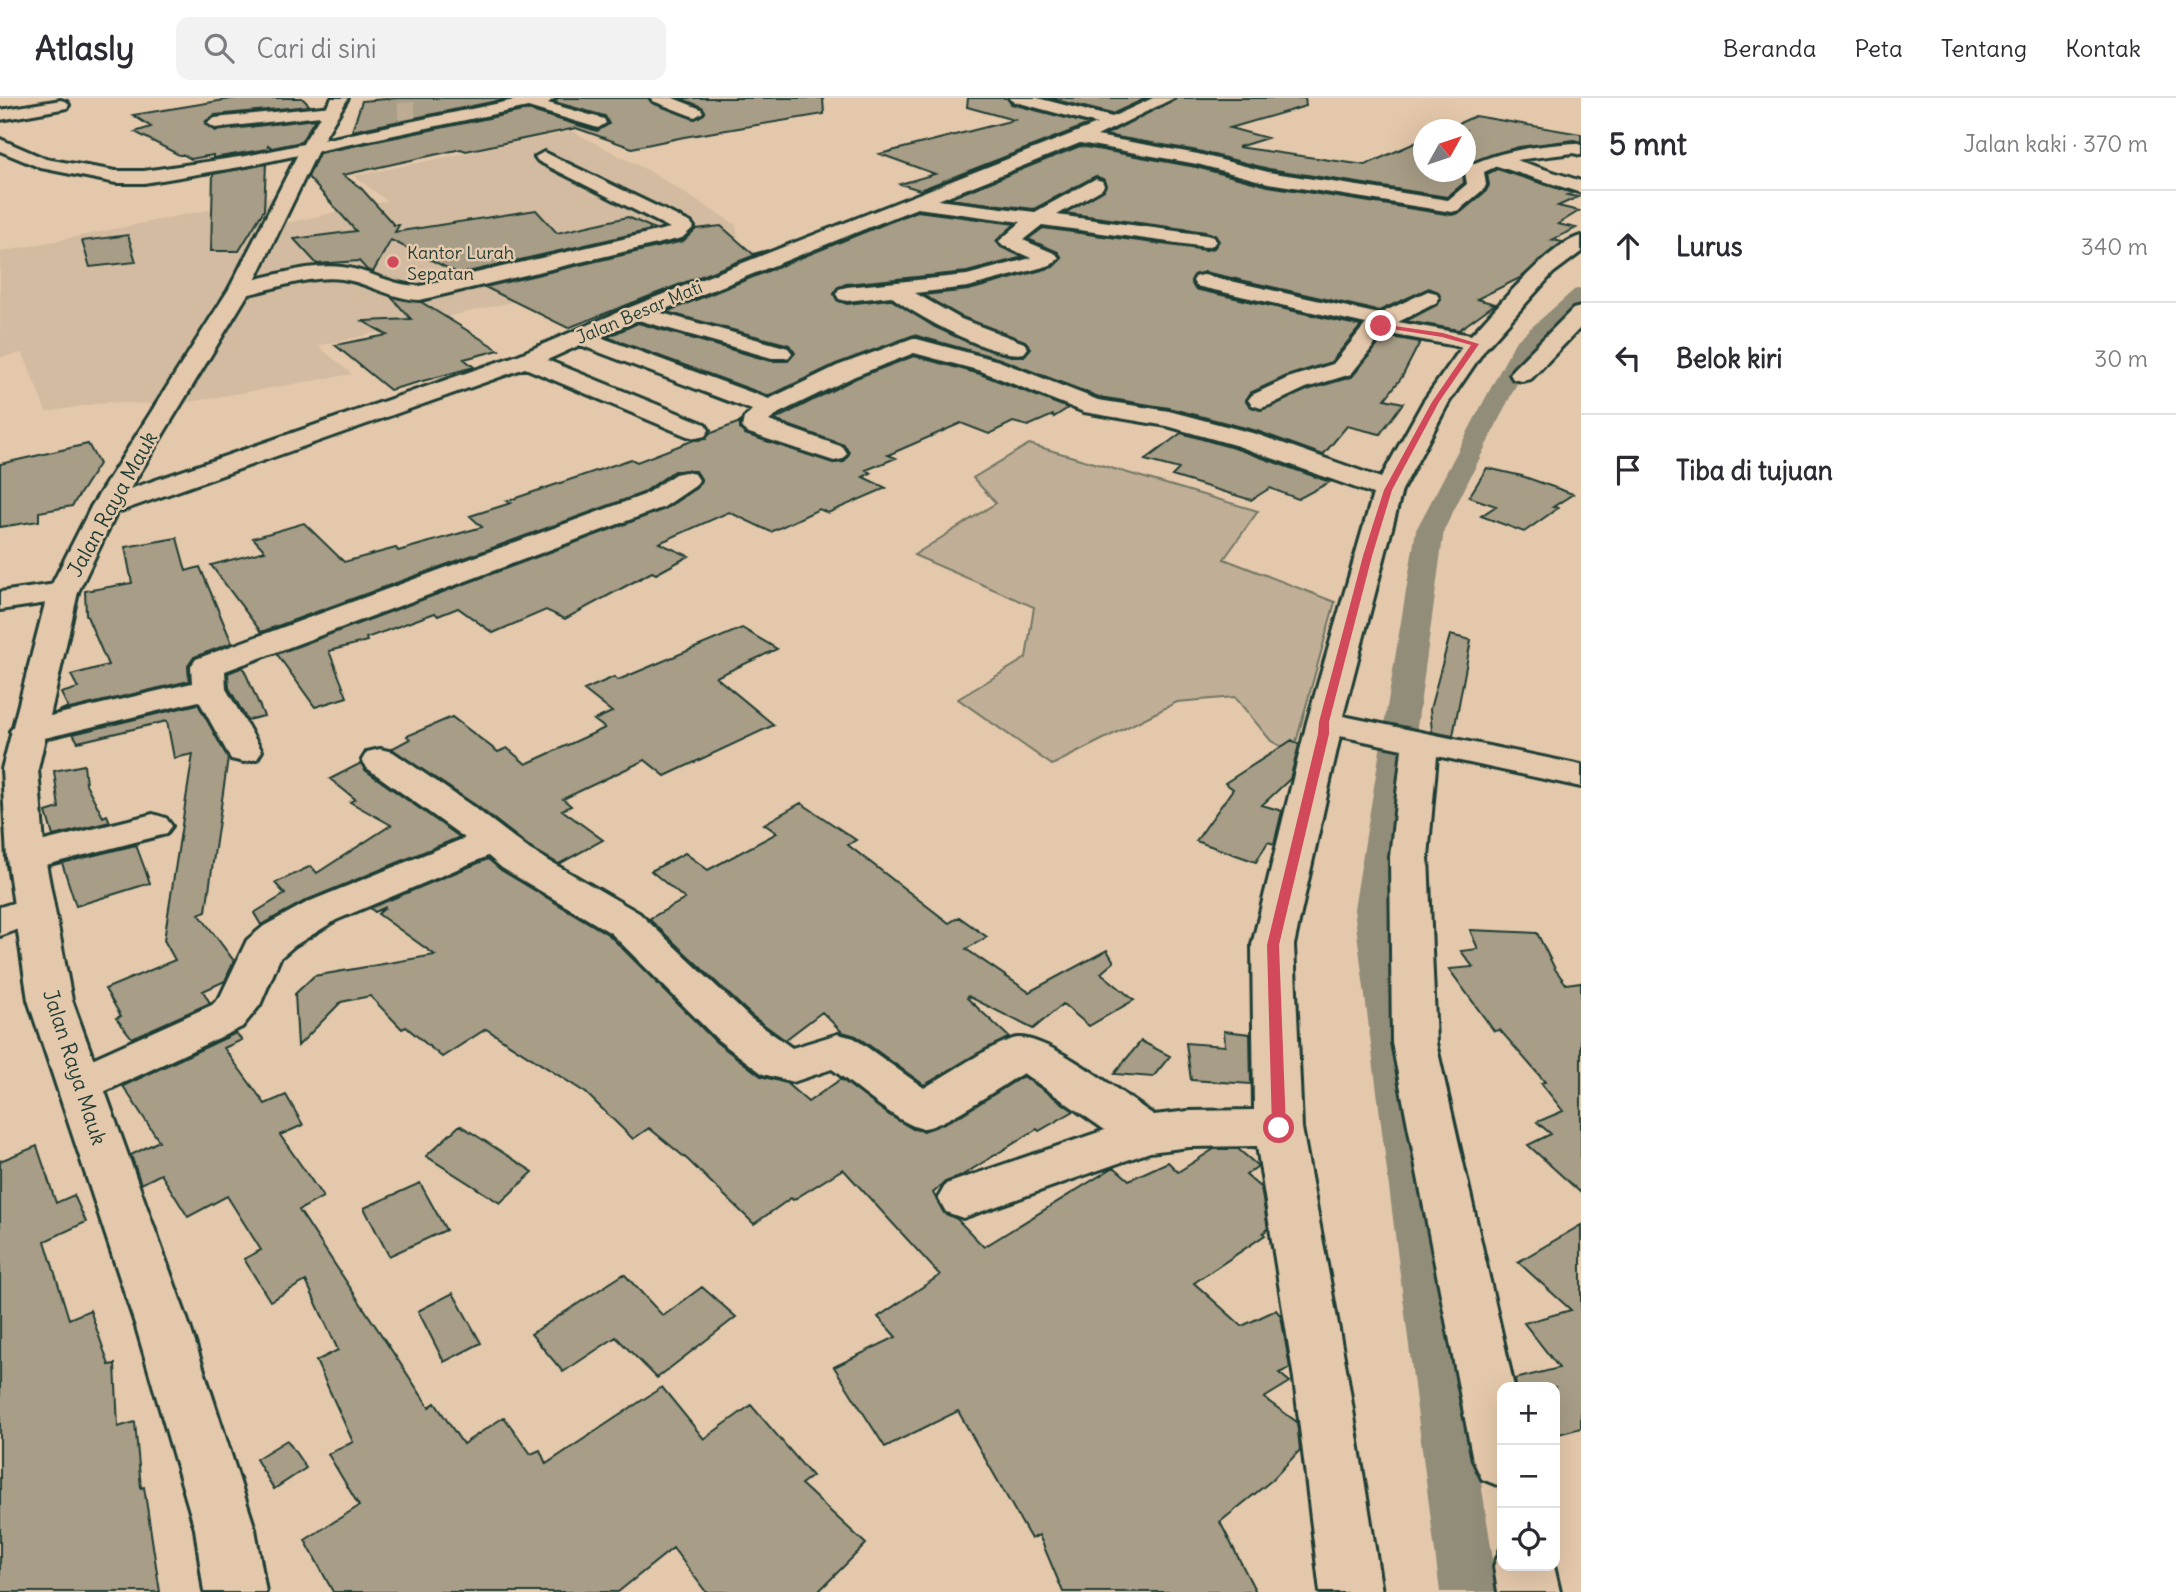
<!DOCTYPE html>
<html lang="id">
<head>
<meta charset="utf-8">
<style>
  :root { --surface:#fff; --page:#f2f2f3; --text:#2b2b33; --muted:#7c7c81; --line:#e1e1e2 }
  body { margin:0; font-family:Delius,sans-serif; background:var(--page); color:var(--text) }
  .controls { position:absolute; right:21px; bottom:21px; display:grid; overflow:hidden; border-radius:14px; box-shadow:0 7px 28px #0002 }
  .controls button { width:63px; height:63px; display:grid; place-items:center; padding:0; border:0; border-bottom:2px solid var(--line); background:var(--surface); color:var(--text); font:35px sans-serif }
  .compass { position:absolute; left:1413px; top:21px; width:63px; height:63px; border-radius:50%; background:var(--surface); box-shadow:0 7px 28px #0002; rotate:50deg }
  .stop { position:absolute; width:21px; height:21px; margin:-16px; border:5px solid #d1495b; border-radius:50%; background:#fff }
  .stop.end { background:#d1495b; border-color:#fff; box-shadow:0 2px 7px #0008 }
  .list { margin:0; padding:0; list-style:none }
  h2 { display:flex; justify-content:space-between; align-items:center; height:91px; margin:0; padding:0 28px; font-size:30px }
  h2 small { font-size:23px; font-weight:400; color:var(--muted) }
  .list li { display:grid; grid-template-columns:46px 1fr auto; gap:21px; align-items:center; box-sizing:border-box; height:112px; padding:0 28px; border-top:2px solid var(--line) }
  .list b { display:block; font-size:26px; white-space:nowrap }
  .list em { font-size:23px; font-style:normal; color:var(--muted) }
  .icon { flex:none; width:38px; height:38px; fill:none; stroke:currentColor; stroke-width:2; stroke-linecap:round; stroke-linejoin:round }
  .map { position:relative; flex:none; width:1581px; height:1494px; overflow:hidden }
  header { display:flex; align-items:center; gap:42px; box-sizing:border-box; height:98px; padding:0 35px; background:var(--surface); border-bottom:2px solid var(--line) }
  header strong { font-size:33px }
  nav { display:flex; gap:38px; margin-inline-start:auto; font-size:24px }
  .search { width:490px; height:63px; background:var(--page); display:flex; align-items:center; gap:18px; box-sizing:border-box; padding:0 24px; border-radius:14px; color:var(--muted); font-size:26px }
  main { display:flex }
  aside { flex:1; background:var(--surface) }
  .map>svg:first-child { display:block }
  .built { fill:#d2bba0 }
  .green { fill:#c0af96; stroke:#707665; stroke-width:2 }
  .lines { fill:none; stroke-linecap:round; stroke-linejoin:round }
  .canal { fill:#918d79; fill-rule:evenodd }
  .building { fill:#a89d86; stroke:#1f3d34; stroke-width:2 }
  .minor-tunnel { stroke:#bdac93; stroke-width:18; stroke-dasharray:18 9; stroke-linecap:butt }
  .minor-casing { stroke:#1f3d34; stroke-width:6 }
  .major-casing { stroke:#1f3d34; stroke-width:6 }
  .minor { fill:#e4c8ab; fill-rule:evenodd }
  .major { fill:#e4c8ab; fill-rule:evenodd }
  .route { fill:#d1495b }
  .poi-dot { fill:#d1495b; stroke:#e4c8ab; stroke-width:2.5 }
  .labels { text-anchor:middle; dominant-baseline:central; stroke-width:5; stroke-linejoin:round; paint-order:stroke }
  .far-poi-label { font-size:18px; fill:#1f3d34; stroke:#e4c8ab; text-anchor:start }
  .far-street-label { font-size:18px; fill:#1f3d34; stroke:#e4c8ab }
  .street-label { font-size:21px; fill:#1f3d34; stroke:#e4c8ab }
</style>
</head>
<body>
<header>
<strong>Atlasly</strong>
<div class="search"><svg class="icon" aria-label="search" viewBox="0 0 24 24"><circle cx="10" cy="10" r="6"/><path d="M15 15l6 6"/></svg>Cari di sini</div>
<nav><a>Beranda</a><a>Peta</a><a>Tentang</a><a>Kontak</a></nav>
</header>
<main>
<div class="map">
<svg width="1581" height="1494" viewBox="0 0 1581 1494">
  <rect width="100%" height="100%" fill="#e4c8ab"/>
  <filter id="ink" filterUnits="userSpaceOnUse"><feTurbulence type="fractalNoise" baseFrequency=".0143" numOctaves="2"/><feDisplacementMap in="SourceGraphic" scale="14" xChannelSelector="R" yChannelSelector="G"/><feConvolveMatrix kernelMatrix="1 2 1 2 8 2 1 2 1" color-interpolation-filters="sRGB"/></filter>
  <g filter="url(#ink)">
    <path class="built" d="M572 33 649 73 736 127 740 155 702 161 318 248 352 276 171 307 108 304 46 314 23 255 0 259V154L297 94 282 126 387 103 354 78Z"/>
    <path class="green" d="M1029 346 1258 413 1224 461 1335 504 1293 655 1271 643 1235 599 1177 604 1052 667 958 601 1026 560 1034 509 914 457 996 405 973 380Z"/>
    <g class="lines">
      <path class="canal" d="M1581 190V207L1536 247 1444 432 1392 811 1498 1494H1440L1354 811 1416 432 1515 244 1574 192Z"/>
    </g>
    <path class="building" d="M237 0H302L310 8 215 17 206 23V27L215 33 315 21 301 44 272 50 268 47 267 51 213 60V57L191 61 184 57H179L135 34 151 29 133 17Z
      M398 0H511L352 33 362 3Z
      M558 0H648L652 5 694 21 704 16 705 13 702 9 680 0H823L824 16 684 39 632 50 576 30 466 53 461 51 343 77 361 90 394 127H399L395 134 536 112 557 135 628 119 655 131 459 176 391 142 373 174 367 172 359 163 317 166 294 141 356 133 308 79 319 55 528 12 597 33 609 26 605 18 554 4Z
      M968 0H1007L1011 6 1089 26 920 92 900 86 935 76 880 56 1014 22 967 9Z
      M1048 0H1147L1112 16Z
      M1176 0H1305L1306 8 1230 30 1267 40 1238 49 1365 67 1424 41V74H1463L1464 85 1447 99 1269 71 1198 53 1105 37Z
      M1475 18 1581 36V44L1574 42 1519 49 1493 56 1466 67V32H1444Z
      M1080 48 1196 69 1268 88 1452 117 1461 114 1486 93 1489 87 1487 76 1497 71 1572 95 1567 97 1578 99 1558 108 1579 113 1558 126 1576 130 1552 142 1563 144 1522 179 1477 201 1495 206 1459 232 1406 223 1438 206 1441 201 1438 194 1429 190 1379 213 1205 174 1194 177 1191 184 1195 191 1361 228 1331 264 1287 278 1250 295 1246 304 1251 309 1260 312 1307 292 1352 279 1385 238 1420 244 1402 279 1385 301 1403 305 1380 336 1347 328 1323 357 1257 333 1169 310 1099 299 1000 261 914 237 836 266 769 298 607 239 638 225 771 263H788L795 255 789 247 666 214 917 113 1015 126 996 143 1001 149 1023 159 967 174 846 186 837 190 834 195 837 202 847 206 890 201 935 229 975 247 1011 258H1024L1031 250 1025 243 962 219 923 197 969 192 1053 169 1062 160 1058 154 1028 141 1043 130 1206 152 1214 150 1219 143 1215 137 1206 134 1065 115 1104 92V82L1096 78 1034 111 948 101Z
      M266 66 264 112 239 153H211L213 76Z
      M721 128 753 156 768 152 568 230 485 189 683 143 696 131Z
      M128 137 136 164 90 169 82 143Z
      M391 199 421 204 499 252 464 261 474 269 390 292 335 247 387 237 363 223 411 221Z
      M914 258 980 276 1068 310 1054 319 1053 317 1028 328 1013 324 989 336 961 325 888 357 896 360 866 372 871 375 863 379 886 390 828 415 819 411 771 434 729 414 659 445 689 458 656 476 652 474 565 521 546 512 493 535 458 510 438 518 435 515 366 540 367 543 329 553 347 599 315 609 277 556 665 411 696 390 701 381 696 373H674L643 395 261 534 211 467 265 453 253 440 304 425 344 464 396 450 398 453 482 429 470 418 511 405 507 403 631 361 637 364 694 342 706 341 709 336 740 324V331L745 336 833 365 844 364 849 356 844 347 774 322 856 280Z
      M1181 335 1237 351 1330 384 1298 401 1270 390 1251 402 1172 378 1179 371 1145 362Z
      M88 346 99 366 72 408 39 414V423L0 429V366Z
      M1487 370 1522 378 1573 396 1553 409 1558 410 1524 434 1481 418 1496 408 1469 399Z
      M177 440 186 473 200 469 232 545 194 559 188 568 189 583 57 614 68 609 61 595 78 590 71 577 108 567 86 516 85 493 132 485 125 449Z
      M742 530 777 551 716 579 774 627 665 678 645 662 563 701 571 708 562 712 603 742 559 766 531 750 477 708 391 651 410 641 407 638 452 619 498 654 507 650 526 666 605 630 594 622 612 614 584 592 614 579 618 582Z
      M1450 537 1471 542 1453 638 1432 634 1430 611Z
      M243 569 264 618 247 622 229 590 228 575Z
      M198 606 228 660 206 813 199 816 234 863 225 883 203 893 210 905 132 940 116 920 121 918 105 891 175 862 164 842 193 656 174 660 167 623 78 644 73 636Z
      M1292 642 1299 647 1290 681 1262 707 1282 713 1274 746 1268 744 1256 764 1196 743 1233 691 1225 685Z
      M361 665 365 672 460 739 307 802 261 827 254 815 285 796 275 785 311 768 317 775 391 727 350 704 355 701 330 681Z
      M84 667 86 686 103 719 107 717 110 724 53 738 46 714 59 710 54 673Z
      M801 705 856 742 848 747 949 825 959 819 987 839 966 851 1029 894 1107 852 1114 864 1101 875 1134 902 1089 928 1063 906 1033 931 968 898 967 900 1009 939 924 987 856 938 842 934 822 914 785 942 752 918 649 821 685 801 651 773 685 755 708 772 777 735 764 726Z
      M136 747 150 785 76 808 62 765Z
      M488 761 501 772 609 837 716 944 761 978 786 985 808 1004 841 981 889 1017 913 1031 924 1033 959 1018 1023 978 1074 1013 1039 1033 1037 1031 961 1078 945 1084 933 1095 944 1115 957 1121 984 1149 1114 1069 1129 1082 1168 1064 1178 1074 1214 1051H1238L1258 1068 1246 1077 1261 1090 1268 1131 1263 1135 1265 1137 1194 1185 1242 1228 1276 1212 1281 1218 1290 1270 1279 1275 1290 1284 1264 1300 1297 1324 1300 1352 1272 1382 1220 1424 1256 1494H1063L1039 1437 1031 1441 958 1313 885 1349 834 1269 896 1239 878 1219 940 1177 843 1071 793 1102 791 1100 754 1126 688 1062 649 1030 633 1041 586 995 486 931 442 959 406 929 402 931 370 898 341 904 298 948 295 896 314 878 435 857 378 816 386 809 375 814 370 810Z
      M1470 832 1537 835 1555 871 1566 886 1581 884V1095L1528 1047 1551 1036 1537 1024 1563 1013 1541 985 1545 984 1500 932 1494 933 1449 871 1473 869 1461 853 1478 851Z
      M1224 933 1250 936 1251 986 1191 982 1186 945 1225 948Z
      M236 935 242 942 224 950 265 1006 286 997 303 1027 280 1037 323 1099 299 1112 429 1309 435 1305 463 1346 504 1319 531 1356 540 1352 546 1366 662 1289 704 1341 751 1307 812 1378 801 1386 866 1446 818 1494H706L673 1450 618 1494H333L305 1442 359 1408 328 1356 353 1344 316 1263 338 1252 306 1183 270 1203 244 1161 261 1152 227 1098 188 1119 161 1076 141 1086 131 1057 159 1043 123 988Z
      M1141 943 1170 958 1153 979 1114 976Z
      M460 1027 533 1074 500 1105 426 1058Z
      M37 1048 56 1105 74 1097 86 1124 45 1143 69 1221 90 1212 109 1267 115 1266 118 1329 135 1324 141 1390 144 1389 160 1494H0V1063Z
      M420 1085 446 1132 389 1158 364 1110Z
      M1581 1127V1330L1555 1337V1289H1516L1515 1281 1559 1270 1524 1225 1571 1212 1518 1164Z
      M624 1176 663 1218 702 1189 736 1219 657 1280 616 1239 563 1274 531 1236Z
      M453 1195 481 1245 444 1264 418 1213Z
      M287 1342 306 1370 274 1391 256 1361Z"/>
    <g class="lines">
      <path class="minor-tunnel" d="M398 14 415 13"/>
      <defs>
        <path id="minor" d="M524 0H555L548 5 604 21 606 25 598 30 528 9 246 68 144 85H116L41 70 0 53V41L46 61 116 73H144L246 58Z
          M651 0H673L701 11 703 14 695 19 689 17 653 3Z
          M1010 0H1037L1112 19 1153 0H1174L1097 38 1198 56 1268 74 1448 102 1467 86 1465 74 1468 68C1502 52 1537 48 1574 45L1581 47V57L1573 55 1516 62 1581 83V95L1497 68 1484 74 1486 87 1484 91 1459 112 1452 114 1268 85 1197 66 1080 45 938 102 1035 114 1095 81 1102 83 1104 87 1102 91 1057 117 1206 137 1213 139 1216 143 1213 147 1206 149 1042 127 1023 142 1056 156 1059 160 1051 167 968 189 915 195 961 221 1024 245 1028 250 1024 255C996 262 914 217 891 198L847 203 839 201 836 196 839 191 847 189 967 177 1031 160 1002 147 999 143 1021 124 917 110 658 214 788 250 792 255 788 260H772L638 222 600 239 769 301 837 268 913 240 999 263 1098 302 1169 313 1256 336 1381 380 1423 304 1462 249 1384 235 1351 276 1306 290 1270 307 1261 310 1252 307 1248 302 1252 297 1288 280 1333 266 1366 226 1196 188 1193 183 1196 178 1204 177 1379 216 1428 193 1436 195 1439 200 1436 205 1398 224 1471 237C1495 212 1549 146 1581 138V154L1553 175 1485 251 1449 304 1402 392 1343 618 1581 667V689L1437 658 1428 759 1436 945 1514 1289H1502V1389L1482 1381 1473 1362 1392 945 1390 759 1402 651 1340 638 1294 847 1302 1030 1348 1281 1382 1494H1320L1294 1281 1257 1048 1189 1049 1150 1054 963 1120 946 1114 938 1100 946 1086 1105 1032 1023 975C1003 987 942 1030 923 1030 905 1031 849 983 832 971L793 984 763 976 718 942 611 835 502 770 488 758 336 822 294 848 280 860 260 907 242 929 95 998 79 1003 63 998 56 986 63 974 212 907 220 899 247 842 264 828 308 804 465 740 367 670 362 662 367 654 380 651 393 654 475 710 530 752 639 815 750 920 792 950 838 936 854 940 924 990C942 980 1001 940 1019 940 1052 940 1125 998 1154 1017L1189 1013 1254 1012 1252 847 1307 624 1373 396 1238 348 1167 328 1084 314 981 273 914 255 855 278 779 315 769 323 843 349 847 355 843 361 834 363 746 334 742 329 744 320 752 312 580 247 547 262 705 326 709 332 705 338 696 340 687 338 525 270 115 415 105 417 95 415 91 409 95 403 518 257 628 210 1097 26 1012 3Z
          M61 2 67 4 69 7 67 10 0 22V12Z
          M332 8 340 13 338 16 215 30 207 25 215 20Z
          M544 54 691 125 694 129 682 140 420 202C391 201 369 185 342 181 308 177 272 192 240 198L232 196 229 191 232 186 240 184C273 179 308 165 342 169 369 172 392 188 420 188L670 130 538 63 535 59Z
          M1581 209V229L1531 281 1522 283 1513 281 1510 276 1513 271 1573 211Z
          M685 374 695 376 699 382 695 388 664 409 225 573 226 591 262 653 257 661 244 664 231 661 199 603 28 644 16 640 10 633 16 626 192 585 191 568 196 561 644 397 675 376Z
          M63 485 74 487 78 494 74 501 0 512V494Z
          M153 716 166 720 172 728 166 736 26 772 12 769 7 760 12 751Z
          M32 799 46 803 52 812 46 821 0 838V809Z
          M1502 1448V1468H1554L1560 1494H1498L1494 1468Z"/>
        <path id="major" d="M332 0H348L323 42 251 191 119 409 78 494 38 671 45 760 72 902 190 1229 255 1431 266 1494H204L195 1431 136 1229 28 902 7 760 2 671 48 494 91 409 229 191 305 42Z"/>
      </defs>
      <use href="#minor" class="minor-casing"/>
      <use href="#major" class="major-casing"/>
      <use href="#minor" class="minor"/>
      <use href="#major" class="major"/>
    </g>
  </g>
  <path class="route" d="M1381 226 1443 235 1479 246 1439 304 1392 392 1372 458 1329 624V636L1279 847 1286 1030 1279 1036 1272 1030 1267 847 1318 636 1319 624 1363 458 1384 392 1432 304 1471 247 1442 239 1379 229Z"/>
  <circle class="poi-dot" cx="393" cy="164" r="7"/>
  <g class="labels">
    <g class="far-poi-label">
      <text x="407" y="154">Kantor Lurah<tspan x="407" dy="21">Sepatan</tspan></text>
    </g>
    <g class="far-street-label">
      <text transform="translate(639 214) rotate(-23)">Jalan Besar Mati</text>
    </g>
    <g class="street-label">
      <text transform="translate(112 406) rotate(-61)">Jalan Raya Mauk</text>
      <text transform="translate(75 969) rotate(72)">Jalan Raya Mauk</text>
    </g>
  </g>
</svg>
<div class="controls">
<button>+</button>
<button>−</button>
<button><svg class="icon" aria-label="locate" viewBox="0 0 24 24"><circle cx="12" cy="12" r="6"/><path d="M12 2v4M12 18v4M2 12h4M18 12h4"/></svg></button>
</div>
<svg class="compass" viewBox="-18 -18 36 36"><path d="M0-13l5 13h-10z" fill="#e53935"/><path d="M0 13l5-13h-10z" fill="#7c7c81"/></svg>
<div class="stop" style="left:1279px;top:1030px"></div>
<div class="stop end" style="left:1381px;top:228px"></div>
</div>
<aside>
<h2>5 mnt<small>Jalan kaki · 370 m</small></h2>
<ul class="list">
<li><svg class="icon" aria-label="ahead" viewBox="0 0 24 24"><path d="M12 20V5M6 11l6-6 6 6"/></svg><div><b>Lurus</b></div><em>340 m</em></li>
<li><svg class="icon" aria-label="left" viewBox="0 0 24 24"><path d="M17 20v-9H6M10 6l-5 5 5 5"/></svg><div><b>Belok kiri</b></div><em>30 m</em></li>
<li><svg class="icon" aria-label="arrive" viewBox="0 0 24 24"><path d="M6 21V4h12l-3 4 3 4H6"/></svg><div><b>Tiba di tujuan</b></div></li>
</ul>
</aside>
</main>
</body>
</html>
